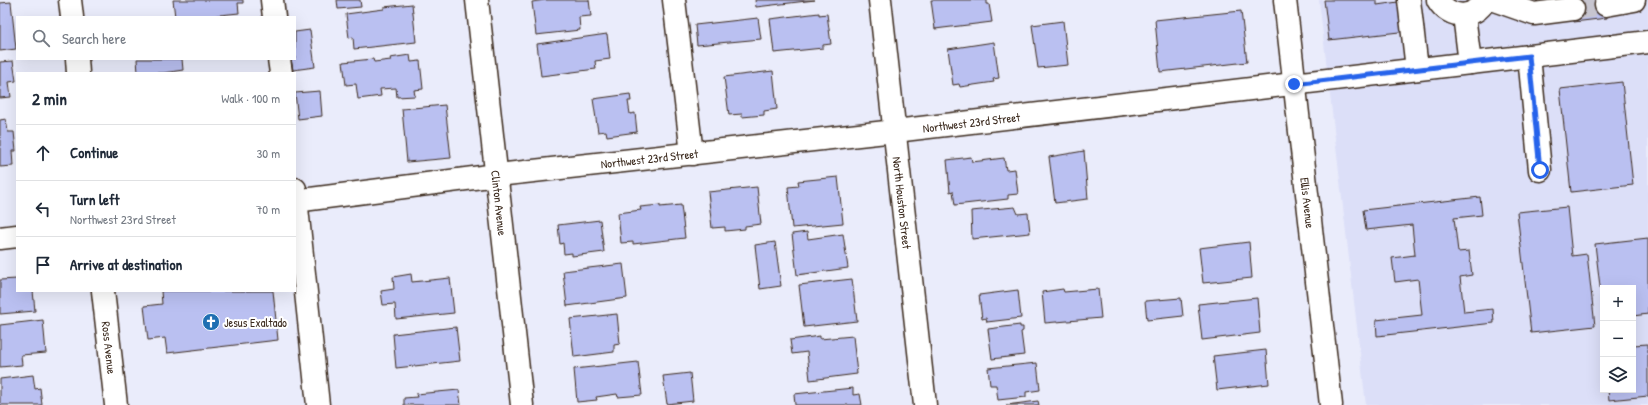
<!DOCTYPE html>
<html lang="en">
<head>
<meta charset="utf-8">
<style>
  :root { --surface:#fff; --page:#f2f2f3; --text:#1f2937; --muted:#747a83; --line:#e0e1e3 }
  body { margin:0; font-family:"Patrick Hand",sans-serif; background:var(--page); color:var(--text) }
  .controls { position:absolute; right:12px; bottom:12px; display:grid; overflow:hidden; border-radius:0px; box-shadow:0 4px 16px #0002 }
  .controls button { width:36px; height:36px; display:grid; place-items:center; padding:0; border:0; border-bottom:1px solid var(--line); background:var(--surface); color:var(--text); font:20px sans-serif }
  .stop { position:absolute; width:12px; height:12px; margin:-9px; border:3px solid #2563eb; border-radius:50%; background:#fff }
  .stop.end { background:#2563eb; border-color:#fff; box-shadow:0 1px 4px #0008 }
  .list { margin:0; padding:0; list-style:none }
  h2 { display:flex; justify-content:space-between; align-items:center; height:52px; margin:0; padding:0 16px; font-size:17px }
  h2 small { font-size:13px; font-weight:400; color:var(--muted) }
  .list li { display:grid; grid-template-columns:26px 1fr auto; gap:12px; align-items:center; box-sizing:border-box; height:56px; padding:0 16px; border-top:1px solid var(--line) }
  .list b { display:block; font-size:15px; white-space:nowrap }
  .list p { margin:0; font-size:13px; white-space:nowrap; color:var(--muted) }
  .list em { font-size:13px; font-style:normal; color:var(--muted) }
  .icon { flex:none; width:22px; height:22px; fill:none; stroke:currentColor; stroke-width:2; stroke-linecap:round; stroke-linejoin:round }
  .map { position:relative; flex:none; width:1648px; height:405px; overflow:hidden }
  .search { position:absolute; background:var(--surface); box-shadow:0 4px 16px #0002; left:16px; top:16px; width:280px; height:44px; display:flex; align-items:center; gap:10px; box-sizing:border-box; padding:0 14px; border-radius:0px; color:var(--muted); font-size:15px }
  .panel { position:absolute; background:var(--surface); box-shadow:0 4px 16px #0002; left:16px; top:72px; width:280px; height:220px; border-radius:0px }
  .map>svg:first-child { display:block }
  .built { fill:#dcdff8; fill-rule:evenodd }
  .building { fill:#bac0f1; stroke:#3b2a1e }
  .lines { fill:none; stroke-linecap:round; stroke-linejoin:round }
  .minor-tunnel { stroke:#c7c5cf; stroke-width:22; stroke-dasharray:22 11; stroke-linecap:butt }
  .minor-casing { stroke:#3b2a1e; stroke-width:25 }
  .minor { stroke:#fff; stroke-width:22 }
  .route { stroke:#2563eb; stroke-width:5 }
  .labels { text-anchor:middle; dominant-baseline:central; stroke-width:4; stroke-linejoin:round; paint-order:stroke }
  .street-label { font-size:12px; fill:#3b2a1e; stroke:#fff }
  .poi-label { font-size:12px; fill:#3b2a1e; stroke:#fff; text-anchor:start }
</style>
</head>
<body>
<div class="map">
<svg width="1648" height="405" viewBox="0 0 1648 405">
  <rect width="100%" height="100%" fill="#eaecfb"/>
  <filter id="ink" filterUnits="userSpaceOnUse"><feTurbulence type="fractalNoise" baseFrequency=".025" numOctaves="2"/><feDisplacementMap in="SourceGraphic" scale="8" xChannelSelector="R" yChannelSelector="G"/><feConvolveMatrix kernelMatrix="1 2 1 2 8 2 1 2 1" color-interpolation-filters="sRGB"/></filter>
  <g filter="url(#ink)">
    <path class="built" d="M1319 0H1648V405H1366ZM1603 288H1633V390H1603Z"/>
    <path class="building" d="M173 0H243V3H238L239 13 201 17H175Z
      M337 0H360L361 7 338 9Z
      M545 0H589L591 16 579 17 580 30 536 35 532 2Z
      M755 0H815L756 7Z
      M931 0H987V4H989L992 22 935 29Z
      M1324 0H1377V5L1405 1 1408 31 1329 40Z
      M1571 0H1605L1607 18 1574 22Z
      M11 2 16 49 0 51V3Z
      M412 4 416 42 354 49 353 37 349 38 346 14 384 9V7Z
      M1241 11 1247 62 1160 72 1155 20Z
      M819 13V15L827 14 831 44 823 45V48L774 53 770 19Z
      M758 18 761 39 697 45 695 25Z
      M1063 21 1068 65 1038 68 1032 25Z
      M310 30 315 67 293 70 291 59H295V32Z
      M607 34 610 59 595 61 596 69 541 76 537 44Z
      M994 42 999 78 993 79 994 82 960 87 959 84 953 85 948 49Z
      M410 55 411 62 420 61 423 89 414 90 415 96 397 97 396 88 380 89 381 96 358 99 356 84 346 85 343 62 373 59 374 62 391 60 390 58Z
      M137 59H182L183 70 163 73H138Z
      M13 61 16 81 9 82 11 97 0 98V62Z
      M773 71 777 109 764 111V115L742 117V114L729 115 724 77Z
      M1622 82 1633 185 1571 192 1560 89Z
      M320 91 322 116 298 119 295 93Z
      M630 94 631 101H628L630 114 635 113 637 132 607 136 606 131 598 132 593 99Z
      M445 105 451 158 407 162 402 109Z
      M6 119 8 132H14L16 151H12L13 166 0 167V120Z
      M1084 151 1088 199 1055 203 1049 157Z
      M971 157 972 162 1004 158 1006 170 1015 169 1018 194 1008 195V199L955 205 953 191 950 192 947 160Z
      M838 177 843 223 792 228 788 187 799 186 798 181Z
      M757 187 761 224 745 226V229L725 231V227L712 228 708 192Z
      M1480 197 1482 215 1454 218 1458 252 1469 251 1472 275 1460 277 1464 312 1493 309 1494 323 1377 336 1376 320 1422 315 1418 279 1395 282 1392 258 1415 255 1412 225 1366 230 1363 210Z
      M660 205V207L681 205 685 238 633 244V242L621 243 618 213 641 210 640 207Z
      M1015 207 1018 214 1028 213 1030 233 972 239 971 211Z
      M1567 207 1572 256 1587 254 1595 326 1531 333 1517 212Z
      M600 220 604 252 572 256V253L564 254 563 243 560 244 558 225Z
      M807 232 808 239 843 234 848 268 797 275 792 234Z
      M1648 238V314L1633 316V288H1603V312L1595 244Z
      M775 242 781 286 760 289 755 245Z
      M1249 242 1252 278 1203 283 1199 248Z
      M623 264 627 298 567 306 563 271Z
      M411 274 412 282 450 278 454 313 396 319 395 304 383 305 381 291 394 289 393 277Z
      M17 279V291H33L35 311 0 314V280Z
      M852 279 857 321 804 327 799 285Z
      M1063 289 1064 292 1098 289 1101 318 1045 323 1042 292Z
      M1018 290 1021 318 987 322 986 318 982 319 979 295Z
      M161 291H273L278 340 167 353 165 338 148 340 144 306 162 304Z
      M1181 298 1183 316 1147 320 1145 301Z
      M1257 298 1260 333 1202 340 1198 304Z
      M617 314 620 344 614 345V352L574 357 570 319Z
      M43 320 46 353 21 355 22 365 0 367V325Z
      M1020 325V327H1023V331L1021 332 1024 355 992 359 988 329Z
      M456 327 460 361 396 368 393 334Z
      M820 336V339L853 336 857 374 810 380 807 352 792 354 790 340Z
      M1648 344V396L1609 400 1608 390H1633V345Z
      M1266 350 1269 384 1217 390 1213 356Z
      M638 362 642 395 618 397 617 394 596 397 597 400 577 402 574 369Z
      M1037 363 1040 390 1026 392V397L998 400 996 385H990L988 368Z
      M690 373 693 401 667 404 663 376Z
      M33 375 35 389 40 388 42 405H0V379Z
      M853 388V395L860 394 862 405H795L794 394Z
      M459 390 461 405H404V398L417 397 416 394Z
      M1038 401 1039 405H1006Z"/>
    <g class="lines">
      <path class="minor-tunnel" d="M1573 9 1606 5"/>
      <defs>
        <g id="minor">
          <path d="M70 0 72 17"/>
          <path d="M272 0 274 17"/>
          <path id="s1" d="M477 0 522 405"/>
          <path d="M674 0 692 154"/>
          <path id="s2" d="M880 0 925 405"/>
          <path id="s3" d="M1285 0 1331 405"/>
          <path d="M1409 0 1417 69"/>
          <path d="M1438 0C1449 19 1475 20 1485 0"/>
          <path d="M1494 0 1534 14 1573 9"/>
          <path d="M1606 5 1634 0"/>
          <path d="M1464 15 1470 63"/>
          <path d="M1529 56 1540 170"/>
          <path d="M77 59 78 73"/>
          <path d="M279 59 281 73"/>
          <path d="M295 189 318 405"/>
          <path id="s4" d="M295 201 497 175 895 131 1648 42"/>
          <path d="M0 238 17 236"/>
          <path id="s5" d="M103 291 116 405"/>
        </g>
      </defs>
      <use href="#minor" class="minor-casing"/>
      <use href="#minor" class="minor"/>
    </g>
  </g>
  <g class="lines" filter="url(#ink)">
    <path class="route" d="M1294 84 1529 56 1540 170"/>
  </g>
  <defs>
    <symbol id="church-disc" viewBox="-11 -11 22 22"><circle r="9.5" fill="#1f6fb2" stroke="#fff"/><path d="M-1.2-6h2.4v3.5h3.3v2.4h-3.3V6h-2.4V-.1h-3.3v-2.4h3.3Z" fill="#fff"/></symbol>
  </defs>
  <g fill-rule="evenodd">
    <use href="#church-disc" x="201" y="312" width="20" height="20"/>
  </g>
  <g class="labels">
    <g class="street-label">
      <text stroke="none"><textPath href="#s4" startOffset="681">Northwest 23rd Street</textPath></text>
      <text stroke="none"><textPath href="#s4" startOffset="357">Northwest 23rd Street</textPath></text>
      <text stroke="none"><textPath href="#s1" startOffset="204">Clinton Avenue</textPath></text>
      <text stroke="none"><textPath href="#s2" startOffset="204">North Houston Street</textPath></text>
      <text stroke="none"><textPath href="#s3" startOffset="204">Ellis Avenue</textPath></text>
      <text stroke="none"><textPath href="#s5" startOffset="57">Ross Avenue</textPath></text>
    </g>
    <g class="poi-label">
      <text x="224" y="322">Jesus Exaltado</text>
    </g>
  </g>
</svg>
<div class="controls">
<button>+</button>
<button>−</button>
<button><svg class="icon" aria-label="layers" viewBox="0 0 24 24"><path d="M12 4l9 5-9 5-9-5zM3 14l9 5 9-5"/></svg></button>
</div>
<div class="stop" style="left:1540px;top:170px"></div>
<div class="stop end" style="left:1294px;top:84px"></div>
<div class="search"><svg class="icon" aria-label="search" viewBox="0 0 24 24"><circle cx="10" cy="10" r="6"/><path d="M15 15l6 6"/></svg>Search here</div>
<section class="panel">
<h2>2 min<small>Walk · 100 m</small></h2>
<ul class="list">
<li><svg class="icon" aria-label="ahead" viewBox="0 0 24 24"><path d="M12 20V5M6 11l6-6 6 6"/></svg><div><b>Continue</b></div><em>30 m</em></li>
<li><svg class="icon" aria-label="left" viewBox="0 0 24 24"><path d="M17 20v-9H6M10 6l-5 5 5 5"/></svg><div><b>Turn left</b><p>Northwest 23rd Street</p></div><em>70 m</em></li>
<li><svg class="icon" aria-label="arrive" viewBox="0 0 24 24"><path d="M6 21V4h12l-3 4 3 4H6"/></svg><div><b>Arrive at destination</b></div></li>
</ul>
</section>
</div>
</body>
</html>
